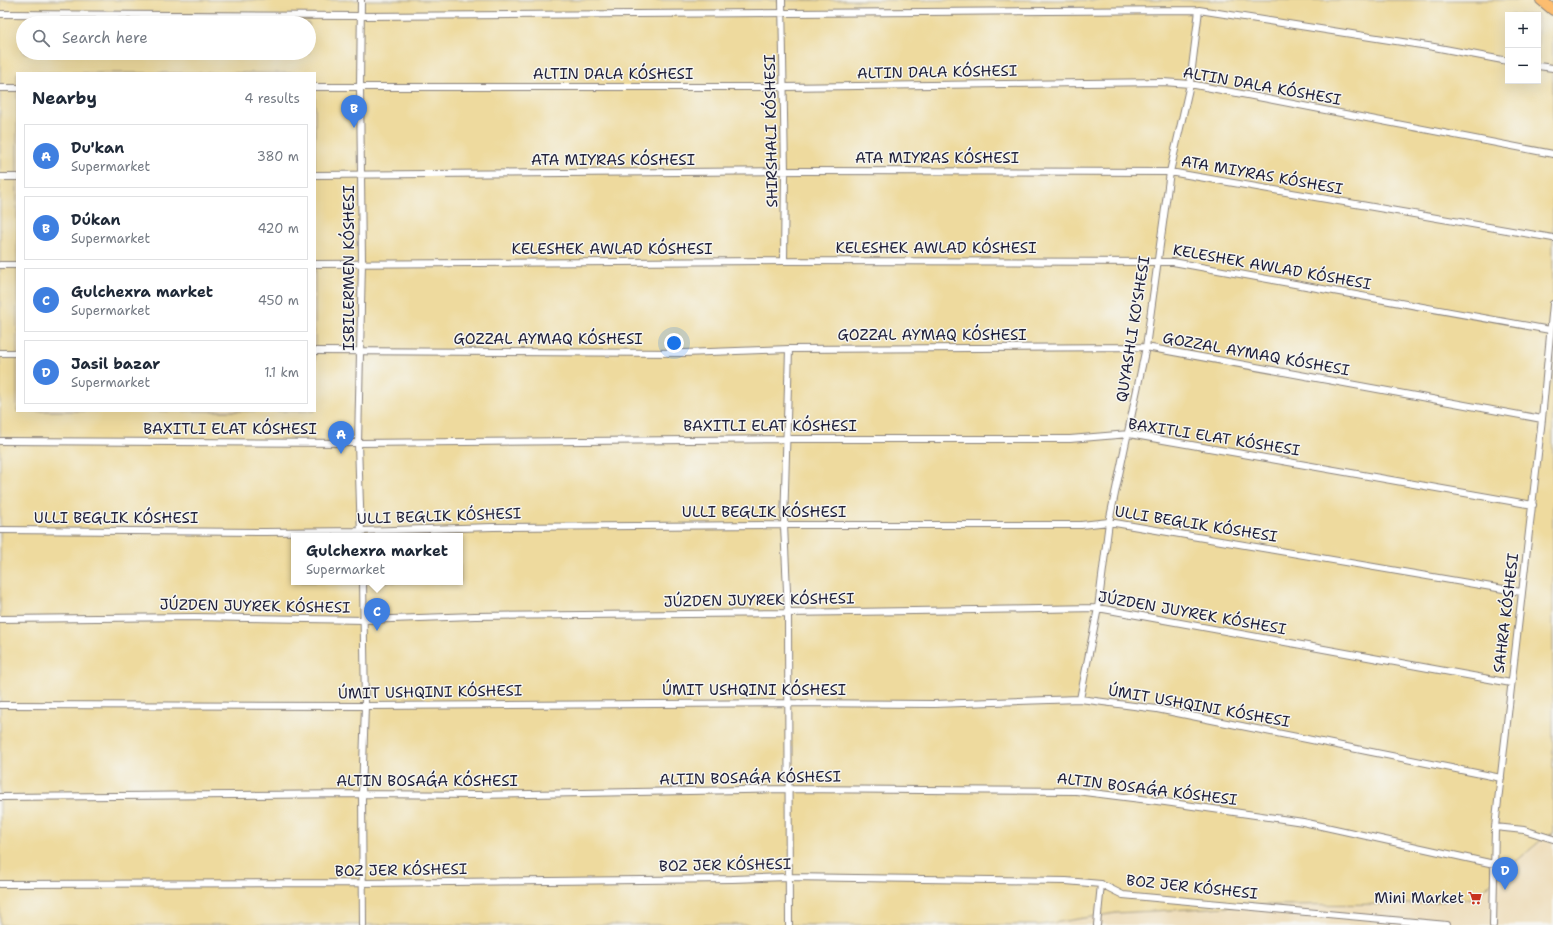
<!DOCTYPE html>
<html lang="en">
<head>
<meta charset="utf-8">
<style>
  :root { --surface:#fff; --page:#f2f2f3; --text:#1f2937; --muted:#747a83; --line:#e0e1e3; --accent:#1a73e8 }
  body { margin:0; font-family:"Shantell Sans",sans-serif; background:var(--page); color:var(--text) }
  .controls { position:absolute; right:12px; top:12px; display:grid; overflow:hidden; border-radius:0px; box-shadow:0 4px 16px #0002 }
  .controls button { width:36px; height:36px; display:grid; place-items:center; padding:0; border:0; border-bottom:1px solid var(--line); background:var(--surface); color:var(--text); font:20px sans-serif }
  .you { position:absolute; left:674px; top:343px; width:14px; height:14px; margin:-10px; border:3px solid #fff; border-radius:50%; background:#1a73e8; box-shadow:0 0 0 6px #1a73e833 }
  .badge { display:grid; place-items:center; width:26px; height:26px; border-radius:50%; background:var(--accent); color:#fff; font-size:13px; font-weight:700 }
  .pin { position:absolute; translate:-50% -33px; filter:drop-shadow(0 1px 2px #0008) }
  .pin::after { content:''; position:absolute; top:21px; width:14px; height:12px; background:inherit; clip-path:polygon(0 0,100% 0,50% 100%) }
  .popup { position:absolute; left:291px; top:533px; width:172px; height:52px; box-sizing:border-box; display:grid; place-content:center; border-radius:0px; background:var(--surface); filter:drop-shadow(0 1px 3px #0005); font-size:13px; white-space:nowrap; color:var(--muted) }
  .popup b { font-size:15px; color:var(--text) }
  .popup::after { content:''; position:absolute; left:50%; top:100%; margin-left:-8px; border:8px solid transparent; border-top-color:var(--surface) }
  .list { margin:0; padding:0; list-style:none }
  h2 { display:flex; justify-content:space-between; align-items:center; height:52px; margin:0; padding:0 16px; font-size:17px }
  h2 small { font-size:13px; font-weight:400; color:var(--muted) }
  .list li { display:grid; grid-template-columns:26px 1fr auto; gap:12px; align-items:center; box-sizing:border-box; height:64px; margin:0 8px 8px; padding:0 8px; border:1px solid var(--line); border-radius:0px }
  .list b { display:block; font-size:15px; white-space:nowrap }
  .list p { margin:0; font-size:13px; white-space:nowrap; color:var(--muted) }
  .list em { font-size:13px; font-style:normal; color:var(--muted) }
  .icon { flex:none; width:22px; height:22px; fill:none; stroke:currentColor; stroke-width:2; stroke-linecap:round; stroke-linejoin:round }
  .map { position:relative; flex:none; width:1553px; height:925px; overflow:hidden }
  .search { position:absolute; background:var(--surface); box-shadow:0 4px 16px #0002; left:16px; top:16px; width:300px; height:44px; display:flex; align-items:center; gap:10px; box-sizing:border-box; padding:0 14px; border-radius:22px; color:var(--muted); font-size:15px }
  .panel { position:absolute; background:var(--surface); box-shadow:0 4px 16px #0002; left:16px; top:72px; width:300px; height:340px; border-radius:0px }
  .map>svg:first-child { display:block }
  .sand { fill:#eeda9e; stroke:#887e6c; fill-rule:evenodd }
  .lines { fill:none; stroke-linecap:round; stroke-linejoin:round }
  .street-casing { stroke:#88807a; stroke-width:8 }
  .primary-casing { stroke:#88807a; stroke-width:12 }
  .street { stroke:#fff; stroke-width:6 }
  .primary { stroke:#fcbd6f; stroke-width:10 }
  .labels { text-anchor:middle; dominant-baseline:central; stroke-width:3; stroke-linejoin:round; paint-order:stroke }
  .street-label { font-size:15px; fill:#22223b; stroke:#f6f6f2 }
  .poi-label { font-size:15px; fill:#22223b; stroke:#f6f6f2; text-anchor:end }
</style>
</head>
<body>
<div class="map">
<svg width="1553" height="925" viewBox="0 0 1553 925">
  <rect width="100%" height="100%" fill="#f6f6f2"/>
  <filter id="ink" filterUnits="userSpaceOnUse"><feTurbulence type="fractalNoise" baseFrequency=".025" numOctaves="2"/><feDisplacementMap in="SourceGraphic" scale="8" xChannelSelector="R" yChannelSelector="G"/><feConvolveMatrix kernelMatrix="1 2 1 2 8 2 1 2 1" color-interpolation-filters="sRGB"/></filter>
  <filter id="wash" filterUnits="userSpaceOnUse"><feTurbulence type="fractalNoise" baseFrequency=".012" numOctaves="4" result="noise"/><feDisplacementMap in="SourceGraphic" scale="16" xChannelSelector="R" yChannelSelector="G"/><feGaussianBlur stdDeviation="0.9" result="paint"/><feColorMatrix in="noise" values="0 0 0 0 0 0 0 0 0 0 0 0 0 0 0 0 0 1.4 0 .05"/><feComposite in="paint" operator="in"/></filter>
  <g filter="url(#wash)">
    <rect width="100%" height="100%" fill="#eeddba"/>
    <path class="sand" d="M0 0H1553V834L1546 836 1473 898 1416 904 1264 905 1116 913 1040 925H0ZM1508 15H1538V81H1508ZM23 23H309V53H23ZM17 73H315V411H17ZM294 536H460V582H294Z"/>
  </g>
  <g filter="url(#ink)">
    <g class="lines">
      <defs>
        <path id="street" d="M782 0 785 172 784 261
          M0 14 361 16 1199 10 1434 47 1508 61
          M1538 66 1553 68
          M315 87H784L1163 82 1190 84 1553 154
          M0 88H17
          M315 175 802 171 1170 172 1553 238
          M0 177H17
          M315 264 784 261 1173 262 1550 330
          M0 265H17
          M789 349 784 525 788 613 789 925
          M315 351 684 353 789 349 1146 347 1542 419
          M0 353H17
          M0 441 358 443 786 439H1070L1129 434 1533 505
          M0 530 264 532 361 531 493 527 784 525H1081L1109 522 1521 592
          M361 536 358 443 362 262 360 87 361 0
          M363 582 365 706 362 794 363 925
          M0 619 194 617 364 620 475 616 788 613 1098 608 1511 683
          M1080 699 1098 608 1109 522 1146 347 1170 172 1190 84 1199 10
          M0 705 365 706 788 703 934 704 1080 699 1157 709 1501 778
          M0 797 362 794 479 795 789 789 1076 791 1165 802 1303 822 1494 864
          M1495 827 1524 830 1553 839
          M0 884 362 883 732 879 788 877 1066 881 1101 884 1123 895 1447 925
          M1097 925 1101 884
          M1493 925 1495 827 1542 419 1553 304"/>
        <path id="primary" d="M1541 0 1553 10"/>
      </defs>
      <use href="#street" class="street-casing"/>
      <use href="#primary" class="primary-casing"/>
      <use href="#street" class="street"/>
      <use href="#primary" class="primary"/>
    </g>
  </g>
  <defs>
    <symbol id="supermarket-bare" viewBox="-9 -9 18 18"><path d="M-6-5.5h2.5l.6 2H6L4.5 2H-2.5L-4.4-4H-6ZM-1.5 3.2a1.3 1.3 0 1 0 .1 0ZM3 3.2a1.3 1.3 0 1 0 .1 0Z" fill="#c8321e" stroke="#f6f6f2" stroke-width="2.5" paint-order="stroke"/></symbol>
  </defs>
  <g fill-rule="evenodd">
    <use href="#supermarket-bare" x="1465" y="888" width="20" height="20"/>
  </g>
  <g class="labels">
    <g class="street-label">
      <text transform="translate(937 72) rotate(-1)">ALTIN DALA KÓSHESI</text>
      <text x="613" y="74">ALTIN DALA KÓSHESI</text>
      <text transform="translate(1262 86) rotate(10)">ALTIN DALA KÓSHESI</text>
      <text transform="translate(771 131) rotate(-91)">SHIRSHALI KÓSHESI</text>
      <text x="937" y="158">ATA MIYRAS KÓSHESI</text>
      <text x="613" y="160">ATA MIYRAS KÓSHESI</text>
      <text transform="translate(1262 175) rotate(10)">ATA MIYRAS KÓSHESI</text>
      <text x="936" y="248">KELESHEK AWLAD KÓSHESI</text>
      <text x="612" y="249">KELESHEK AWLAD KÓSHESI</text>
      <text transform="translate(1272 267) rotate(10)">KELESHEK AWLAD KÓSHESI</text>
      <text transform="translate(349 268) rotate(-90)">ISBILERMEN KÓSHESI</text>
      <text transform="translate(1133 329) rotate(-81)">QUYASHLI KO'SHESI</text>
      <text x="932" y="335">GOZZAL AYMAQ KÓSHESI</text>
      <text x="548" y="339">GOZZAL AYMAQ KÓSHESI</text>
      <text transform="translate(1256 354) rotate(10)">GOZZAL AYMAQ KÓSHESI</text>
      <text x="770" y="426">BAXITLI ELAT KÓSHESI</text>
      <text x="230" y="429">BAXITLI ELAT KÓSHESI</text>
      <text transform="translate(1214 437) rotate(9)">BAXITLI ELAT KÓSHESI</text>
      <text x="764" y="512">ULLI BEGLIK KÓSHESI</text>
      <text transform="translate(439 516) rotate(-2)">ULLI BEGLIK KÓSHESI</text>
      <text x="116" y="518">ULLI BEGLIK KÓSHESI</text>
      <text transform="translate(1196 524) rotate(9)">ULLI BEGLIK KÓSHESI</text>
      <text transform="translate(759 600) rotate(-1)">JÚZDEN JUYREK KÓSHESI</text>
      <text transform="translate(255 606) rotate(1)">JÚZDEN JUYREK KÓSHESI</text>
      <text transform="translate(1192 613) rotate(10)">JÚZDEN JUYREK KÓSHESI</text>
      <text transform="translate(1506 613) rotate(-83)">SAHRA KÓSHESI</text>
      <text x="754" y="690">ÚMIT USHQINI KÓSHESI</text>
      <text transform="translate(430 692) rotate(-1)">ÚMIT USHQINI KÓSHESI</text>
      <text transform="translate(1199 706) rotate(10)">ÚMIT USHQINI KÓSHESI</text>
      <text transform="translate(750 778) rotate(-1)">ALTIN BOSAǴA KÓSHESI</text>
      <text x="427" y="781">ALTIN BOSAǴA KÓSHESI</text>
      <text transform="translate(1147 789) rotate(7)">ALTIN BOSAǴA KÓSHESI</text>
      <text transform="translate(725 865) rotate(-1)">BOZ JER KÓSHESI</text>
      <text transform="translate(401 870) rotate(-1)">BOZ JER KÓSHESI</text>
      <text transform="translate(1192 887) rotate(6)">BOZ JER KÓSHESI</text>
    </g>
    <g class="poi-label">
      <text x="1464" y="898">Mini Market</text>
    </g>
  </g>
</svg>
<div class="controls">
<button>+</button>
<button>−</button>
</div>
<div class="you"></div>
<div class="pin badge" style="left:341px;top:454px;background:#3f7fe0">A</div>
<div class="pin badge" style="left:354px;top:128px;background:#3f7fe0">B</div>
<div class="pin badge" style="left:377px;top:631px;background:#3f7fe0">C</div>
<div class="popup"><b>Gulchexra market</b>Supermarket</div>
<div class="pin badge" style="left:1505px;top:890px;background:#3f7fe0">D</div>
<div class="search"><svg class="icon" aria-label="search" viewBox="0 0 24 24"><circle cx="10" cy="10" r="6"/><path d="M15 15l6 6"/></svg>Search here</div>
<section class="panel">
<h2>Nearby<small>4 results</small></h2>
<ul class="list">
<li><span class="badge" style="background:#3f7fe0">A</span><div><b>Du'kan</b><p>Supermarket</p></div><em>380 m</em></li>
<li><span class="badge" style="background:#3f7fe0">B</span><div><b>Dúkan</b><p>Supermarket</p></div><em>420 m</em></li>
<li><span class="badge" style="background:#3f7fe0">C</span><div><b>Gulchexra market</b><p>Supermarket</p></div><em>450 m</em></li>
<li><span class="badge" style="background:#3f7fe0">D</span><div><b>Jasil bazar</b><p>Supermarket</p></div><em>1.1 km</em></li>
</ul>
</section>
</div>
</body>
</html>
